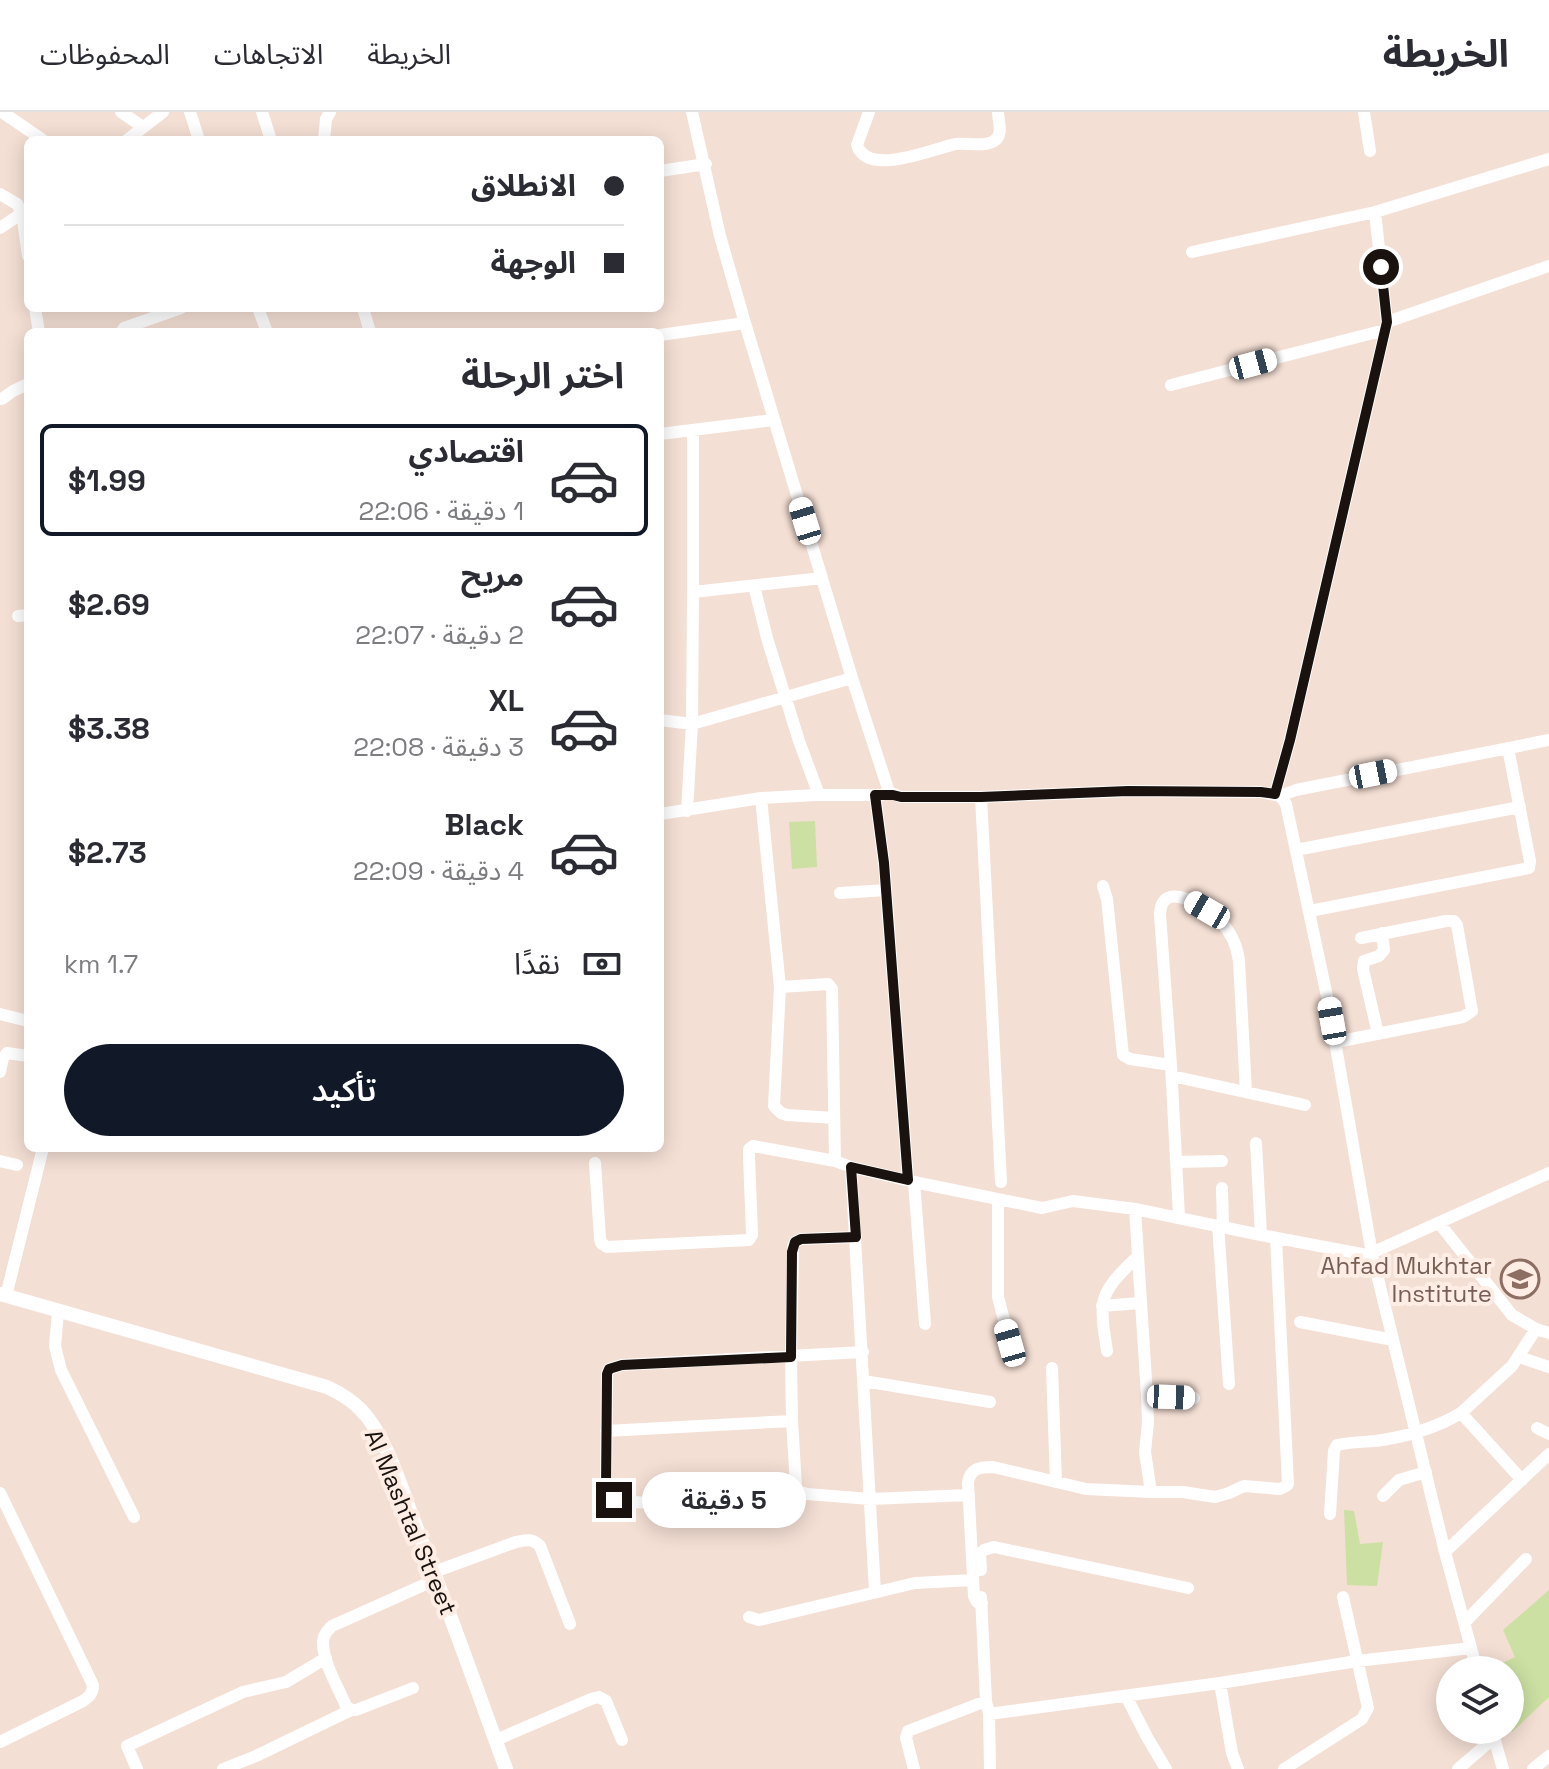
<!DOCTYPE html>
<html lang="ar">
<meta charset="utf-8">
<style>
body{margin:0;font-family:"Space Grotesk","Noto Sans Arabic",sans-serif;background:#f7f7f7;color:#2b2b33;direction:rtl;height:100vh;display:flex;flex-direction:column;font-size:30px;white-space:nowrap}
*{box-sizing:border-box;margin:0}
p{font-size:26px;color:#7c7c81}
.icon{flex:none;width:44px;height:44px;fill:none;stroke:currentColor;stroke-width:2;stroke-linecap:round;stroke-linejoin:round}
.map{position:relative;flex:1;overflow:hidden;direction:ltr}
.drawer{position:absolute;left:24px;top:216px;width:640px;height:824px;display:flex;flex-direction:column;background:#fff;border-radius:12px;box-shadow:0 4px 20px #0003;direction:rtl}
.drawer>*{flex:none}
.guide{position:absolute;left:24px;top:24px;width:640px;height:176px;border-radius:12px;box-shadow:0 4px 20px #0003;direction:rtl;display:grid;align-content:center;height:176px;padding:0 40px;background:#fff}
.fabs{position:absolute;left:1436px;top:1544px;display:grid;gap:16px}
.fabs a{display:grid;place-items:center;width:88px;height:88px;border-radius:50%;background:#fff;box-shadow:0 4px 20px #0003;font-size:40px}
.end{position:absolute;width:36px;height:36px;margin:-18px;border:10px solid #19120e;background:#fff;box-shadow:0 0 0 4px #fff}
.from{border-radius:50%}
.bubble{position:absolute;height:56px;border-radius:28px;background:#fff;box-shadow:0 4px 20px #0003;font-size:26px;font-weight:600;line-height:56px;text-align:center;direction:rtl}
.car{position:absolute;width:24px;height:48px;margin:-24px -12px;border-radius:10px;box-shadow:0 0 6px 2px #0007;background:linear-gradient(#fff 24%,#345 0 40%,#fff 0 76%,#345 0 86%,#fff 0)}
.guide b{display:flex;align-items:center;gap:28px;height:76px;font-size:30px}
.guide b+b{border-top:2px solid #e1e1e2}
.guide i{width:20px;height:20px;background:#2b2b33}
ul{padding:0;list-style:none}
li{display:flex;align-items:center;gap:24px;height:112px;margin:0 16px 12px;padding:0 24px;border:4px solid transparent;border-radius:12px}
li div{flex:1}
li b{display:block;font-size:30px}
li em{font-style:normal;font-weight:600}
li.current{border-color:#111827}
li>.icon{width:72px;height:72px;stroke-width:1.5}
h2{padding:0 40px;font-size:36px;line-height:96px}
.pay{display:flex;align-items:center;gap:20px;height:88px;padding:0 40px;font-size:30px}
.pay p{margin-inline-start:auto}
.cta{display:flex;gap:16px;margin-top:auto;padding:16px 40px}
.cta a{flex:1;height:92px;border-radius:48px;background:#111827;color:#fff;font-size:32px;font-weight:600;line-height:92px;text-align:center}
header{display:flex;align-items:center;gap:48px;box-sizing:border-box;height:112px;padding:0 40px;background:#fff;border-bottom:2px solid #e1e1e2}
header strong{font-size:38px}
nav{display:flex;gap:44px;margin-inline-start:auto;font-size:28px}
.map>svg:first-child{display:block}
.green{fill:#cce0a3}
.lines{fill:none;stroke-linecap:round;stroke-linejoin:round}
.minor{stroke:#fff;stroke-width:12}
.major{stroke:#fff;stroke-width:14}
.route{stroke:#19120e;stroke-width:10}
.labels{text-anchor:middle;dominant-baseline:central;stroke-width:8;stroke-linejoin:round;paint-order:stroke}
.education-label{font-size:24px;fill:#785e54;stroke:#feede4;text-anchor:end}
.street-label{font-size:24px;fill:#19120e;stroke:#feede4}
</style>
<header>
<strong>الخريطة</strong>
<nav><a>الخريطة</a><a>الاتجاهات</a><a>المحفوظات</a></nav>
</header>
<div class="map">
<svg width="1549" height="1657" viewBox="0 0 1549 1657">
<rect width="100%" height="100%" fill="#f4dfd4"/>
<path class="green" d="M815 709 817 755 792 757 789 710Z
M1344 1398 1354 1399 1360 1432 1383 1430 1377 1474 1347 1473Z
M1549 1478V1585L1512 1620 1510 1615V1558H1488L1515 1545 1503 1518Z"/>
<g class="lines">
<path class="minor" d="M2 0 43 28
M121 0 143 15
M190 0 199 28
M262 0 271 28
M692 0 720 124 745 211 852 566 889 680 901 685H981L1128 679 1261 680 1280 684 1286 692 1328 889 1372 1142 1445 1440 1477 1558
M869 0 857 33C868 66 934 36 956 32 967 31 985 35 994 29 1004 23 998 9 998 0
M1364 0 1370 39
M127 28 163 0
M324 28 326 7 330 0
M660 59 706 52
M0 82 17 92 22 101 28 144
M1375 100 1549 47
M0 116 25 99
M1192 140 1375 100 1387 210 1290 628 1275 682
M35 196 39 220
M258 196 267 220
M363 196 370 220
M1387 210 1549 154
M121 220 124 216 181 196
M660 223 745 211
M1171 273 1385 218
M2 287 13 279 28 272
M693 318V480
M660 322 773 308
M754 474 767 526 799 629 819 683
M18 504 28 503
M660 608 692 612 852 566
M875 683 884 751 908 1068
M1280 684 1296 678 1549 628
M981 685 1001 1070
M761 686 780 875 774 994 781 1001 787 1003 834 1006
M687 699 692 612 693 480 822 466
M660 702 761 686 816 683H882
M1296 738 1520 695
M1103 774 1107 787 1123 943 1130 947 1171 953
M840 781 886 778
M1310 799 1529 756 1530 749 1508 636
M780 875 828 872 832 877 835 1049
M0 902 28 909
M1378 922 1363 857 1364 849 1379 844 1384 838 1382 821
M1336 930 1463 905 1472 899 1457 813 1454 809H1446L1361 826
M0 960 3 946 7 941 28 944
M1172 964 1305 993
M1256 1031 1261 1123
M0 1049 17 1053
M1176 1050 1222 1049
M595 1051 600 1126 601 1131 607 1135 749 1128 752 1123 749 1044V1037L753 1034 835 1049 851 1055 914 1070 1042 1096 1073 1089 1135 1097 1261 1123 1367 1143 1549 1061
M851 1055 875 1480
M914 1070 925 1212
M1222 1076 1223 1115
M998 1087V1185L1010 1231
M1179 1105 1171 953 1160 803C1161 765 1206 795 1220 809 1231 820 1237 833 1239 849L1246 980
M1439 1111 1512 1203 1536 1217 1549 1221
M1218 1113 1229 1272
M856 1125 801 1127 795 1130 793 1134 791 1245 792 1309 796 1374 798 1379 807 1382 870 1387 969 1383
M6 1184 43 1036
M1102 1194 1140 1191
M58 1200 55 1234 61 1258 134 1405
M1300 1210 1393 1228
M1107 1239C1105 1224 1101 1207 1103 1192 1105 1174 1125 1157 1138 1144
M1519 1245 1549 1255
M1052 1256 1056 1370
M864 1269 990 1290
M1147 1284 1194 1286
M1461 1301 1522 1368
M1537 1316 1549 1322
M606 1319 792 1309
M1151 1380H1183L1215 1385 1229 1381 1244 1374 1280 1377 1286 1374 1288 1372 1276 1126
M0 1381 93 1573C93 1581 90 1584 83 1589L0 1630
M1383 1384 1399 1368 1426 1360
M732 1387 654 1391 630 1390 614 1388 606 1379 607 1262 609 1257 622 1253 863 1240
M1330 1402 1334 1339 1337 1333C1350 1330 1363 1330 1376 1329 1404 1325 1436 1316 1461 1301L1512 1254 1536 1217
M1445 1440 1549 1342
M981 1458 980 1442 984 1438 994 1435 1188 1476
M434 1460 516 1430C526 1428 532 1426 540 1434L570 1512
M981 1485 986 1589 989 1602 990 1657
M982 1491 977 1490 974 1484 968 1371C970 1356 980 1355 993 1355L1086 1377 1151 1380 1145 1340 1148 1310 1147 1284 1135 1097
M749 1505 759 1508 915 1471 973 1468
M1464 1511 1526 1447
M1220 1571 1232 1641 1238 1657
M413 1576 356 1598H351L346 1594C339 1577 323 1550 323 1531 323 1523 327 1519 332 1514L437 1467
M1126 1584 1147 1625 1166 1657
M989 1602 1220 1571 1357 1549 1471 1536
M1493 1622 1503 1657
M496 1628 591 1587 599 1585 606 1589 622 1628
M137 1657 127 1634 243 1580 286 1570 326 1546
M223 1657 256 1644 351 1598
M914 1657 906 1626 908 1619 986 1589
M1284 1657 1362 1607 1368 1596 1343 1485
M1458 1657 1494 1626
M1533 1657 1549 1644"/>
<path class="major" d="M0 1182 327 1275C340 1281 352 1288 362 1299 385 1323 400 1372 412 1404 445 1487 475 1572 506 1657"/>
</g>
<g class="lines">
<path class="route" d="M614 1388 606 1379 607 1262 609 1257 622 1253 791 1245 792 1140 795 1130 801 1127 856 1125 851 1055 908 1068 884 751 875 683H893L901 685H981L1128 679 1261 680 1275 682 1290 628 1387 210 1381 155"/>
</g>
<defs>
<g id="university-ring" transform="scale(2)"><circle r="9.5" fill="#feede4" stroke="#8d6e63" stroke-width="1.5"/><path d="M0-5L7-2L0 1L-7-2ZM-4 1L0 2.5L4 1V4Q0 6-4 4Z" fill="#8d6e63"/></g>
</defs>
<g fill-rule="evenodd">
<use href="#university-ring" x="1520" y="1167"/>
</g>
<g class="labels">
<g class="education-label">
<text x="1492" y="1153">Ahfad Mukhtar<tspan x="1492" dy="28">Institute</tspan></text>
</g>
<g class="street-label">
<text transform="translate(411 1410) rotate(67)">Al Mashtal Street</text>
</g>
</g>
</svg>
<div class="fabs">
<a><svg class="icon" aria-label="layers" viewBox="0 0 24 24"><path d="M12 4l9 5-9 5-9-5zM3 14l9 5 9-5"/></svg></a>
</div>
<i class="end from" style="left:1381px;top:155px"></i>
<i class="end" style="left:614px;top:1388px"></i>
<div class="bubble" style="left:642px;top:1360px;width:164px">5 دقيقة</div>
<i class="car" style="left:1253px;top:252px;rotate:75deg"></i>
<i class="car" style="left:805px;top:409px;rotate:343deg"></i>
<i class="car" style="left:1373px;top:662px;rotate:79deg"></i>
<i class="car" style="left:1207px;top:798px;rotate:300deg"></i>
<i class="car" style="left:1332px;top:909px;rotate:350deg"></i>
<i class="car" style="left:1010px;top:1231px;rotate:344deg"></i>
<i class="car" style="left:1171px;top:1285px;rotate:92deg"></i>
<div class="guide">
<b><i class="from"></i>الانطلاق</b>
<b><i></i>الوجهة</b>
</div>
<section class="drawer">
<h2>اختر الرحلة</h2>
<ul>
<li class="current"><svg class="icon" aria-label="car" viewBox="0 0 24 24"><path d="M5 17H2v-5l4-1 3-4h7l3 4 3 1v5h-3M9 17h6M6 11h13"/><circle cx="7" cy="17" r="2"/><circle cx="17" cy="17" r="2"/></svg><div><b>اقتصادي</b><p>1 دقيقة · 22:06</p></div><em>$1.99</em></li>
<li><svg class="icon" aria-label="car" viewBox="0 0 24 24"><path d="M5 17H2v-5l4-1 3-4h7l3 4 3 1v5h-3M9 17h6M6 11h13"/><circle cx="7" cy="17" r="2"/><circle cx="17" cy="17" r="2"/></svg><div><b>مريح</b><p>2 دقيقة · 22:07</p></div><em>$2.69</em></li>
<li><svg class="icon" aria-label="car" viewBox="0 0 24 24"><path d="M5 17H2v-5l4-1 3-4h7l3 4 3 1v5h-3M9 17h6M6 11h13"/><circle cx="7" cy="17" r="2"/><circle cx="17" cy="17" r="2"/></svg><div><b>XL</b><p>3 دقيقة · 22:08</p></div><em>$3.38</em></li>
<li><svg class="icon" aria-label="car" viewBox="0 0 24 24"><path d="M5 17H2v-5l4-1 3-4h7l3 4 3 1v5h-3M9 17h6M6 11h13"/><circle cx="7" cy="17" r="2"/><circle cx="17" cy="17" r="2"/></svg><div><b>Black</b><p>4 دقيقة · 22:09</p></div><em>$2.73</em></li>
</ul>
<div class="pay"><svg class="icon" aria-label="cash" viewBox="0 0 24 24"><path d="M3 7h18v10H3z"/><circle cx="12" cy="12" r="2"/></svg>نقدًا<p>1.7 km</p></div>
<div class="cta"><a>تأكيد</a></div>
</section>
</div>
